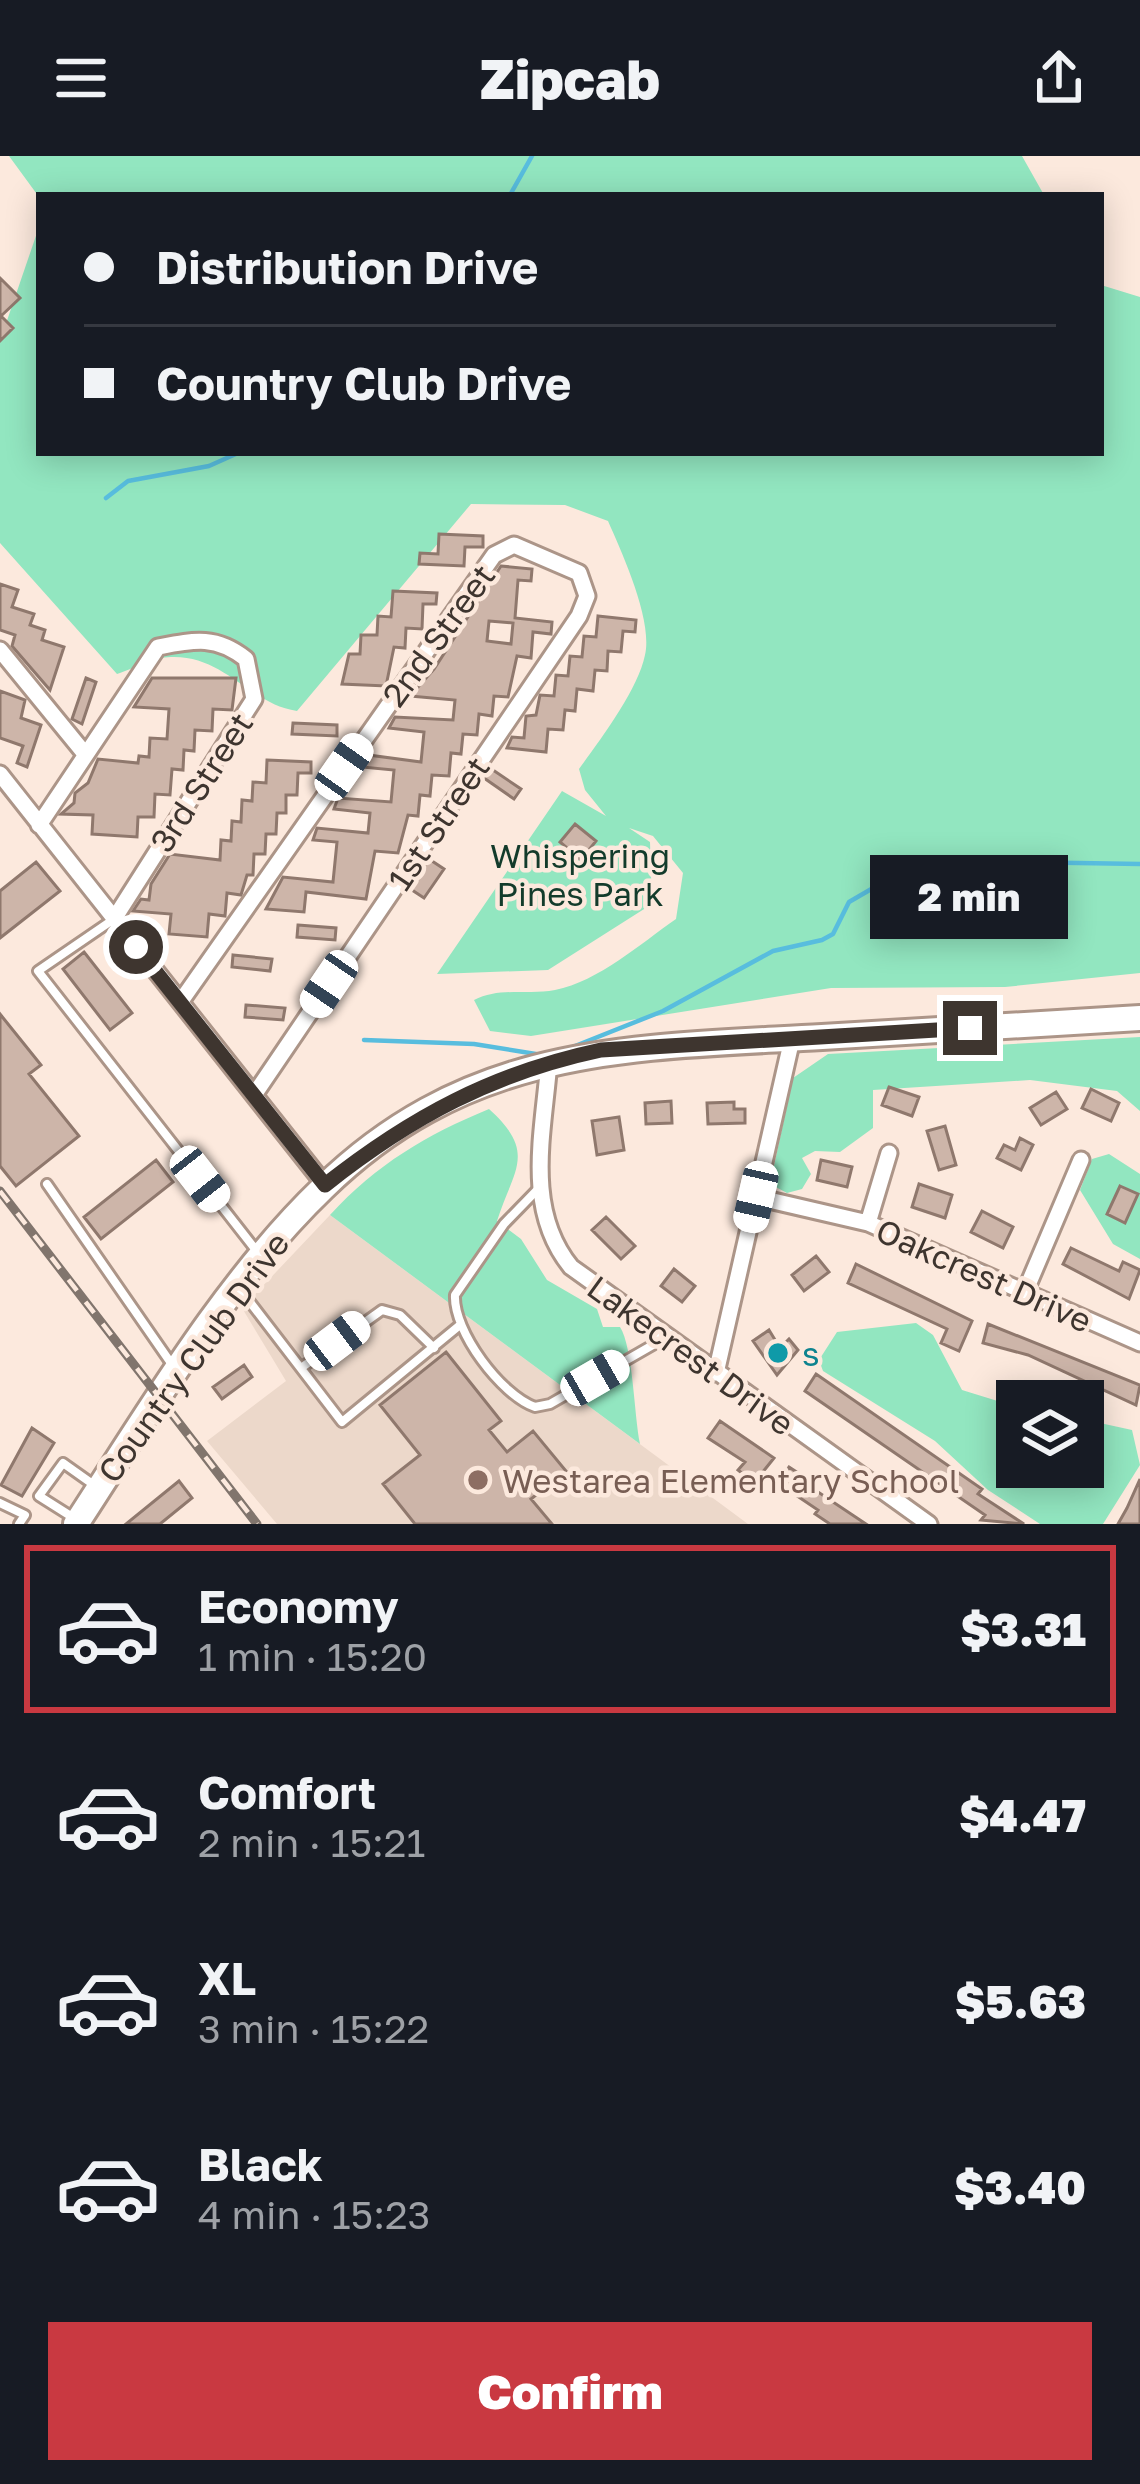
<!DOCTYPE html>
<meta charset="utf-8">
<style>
body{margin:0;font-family:"Golos Text",sans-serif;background:#242831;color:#f1f3f6;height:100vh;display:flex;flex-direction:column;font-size:45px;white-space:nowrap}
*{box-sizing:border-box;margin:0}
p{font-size:39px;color:#9ea1a6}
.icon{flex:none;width:66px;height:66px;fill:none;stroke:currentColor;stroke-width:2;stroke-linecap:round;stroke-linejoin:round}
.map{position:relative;height:1368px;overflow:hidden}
.panel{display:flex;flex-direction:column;background:#171b24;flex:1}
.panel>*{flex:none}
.top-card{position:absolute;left:36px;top:36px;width:1068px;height:264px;border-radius:0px;box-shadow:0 6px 30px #0003;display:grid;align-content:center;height:264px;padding:0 48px;background:#171b24}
.buttons{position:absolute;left:996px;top:1224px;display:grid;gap:24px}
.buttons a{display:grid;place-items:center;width:108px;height:108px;border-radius:0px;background:#171b24;box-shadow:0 6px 30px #0003;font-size:60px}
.end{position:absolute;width:54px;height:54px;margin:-27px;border:15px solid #3e352f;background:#fff;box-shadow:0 0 0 6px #fff}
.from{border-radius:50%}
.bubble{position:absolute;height:84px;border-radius:0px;background:#171b24;box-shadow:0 6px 30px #0003;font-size:39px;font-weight:800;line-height:84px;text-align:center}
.car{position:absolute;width:36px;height:72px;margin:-36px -18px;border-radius:15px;box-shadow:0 0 9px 3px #0007;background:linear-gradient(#fff 24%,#345 0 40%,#fff 0 76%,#345 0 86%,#fff 0)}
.top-card b{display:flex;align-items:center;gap:42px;height:114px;font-size:45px}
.top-card b+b{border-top:3px solid #363941}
.top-card i{width:30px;height:30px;background:#f1f3f6}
ul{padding:21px 0 0;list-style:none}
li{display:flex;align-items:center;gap:36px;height:168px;margin:0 24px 18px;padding:0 24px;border:6px solid transparent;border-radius:0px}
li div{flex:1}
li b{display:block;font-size:45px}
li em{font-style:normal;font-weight:800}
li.on{border-color:#c93941}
li>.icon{width:108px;height:108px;stroke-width:1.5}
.button{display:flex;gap:24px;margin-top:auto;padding:24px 48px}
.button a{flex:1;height:138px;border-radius:0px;background:#c93941;color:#fff;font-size:48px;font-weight:800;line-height:138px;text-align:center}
header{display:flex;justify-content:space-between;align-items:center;height:156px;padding:0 48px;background:#171b24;font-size:54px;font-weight:800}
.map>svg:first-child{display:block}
.education{fill:#ecd8ca}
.green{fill:#92e6c0}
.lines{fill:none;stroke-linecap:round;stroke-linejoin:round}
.stream{stroke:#58bdde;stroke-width:4.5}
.building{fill:#cdb5a9;stroke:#8f786d;stroke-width:3;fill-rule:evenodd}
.service-casing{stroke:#ac9588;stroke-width:14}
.minor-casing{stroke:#ac9588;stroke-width:21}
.primary-casing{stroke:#ac9588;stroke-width:30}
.service{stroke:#fff;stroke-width:8}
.minor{stroke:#fff;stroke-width:15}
.primary{stroke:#fff;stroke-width:24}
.rail-casing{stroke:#81756d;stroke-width:9}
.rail{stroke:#fce9dd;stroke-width:4.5;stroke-dasharray:14;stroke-linecap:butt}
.route{stroke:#3e352f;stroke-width:15}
.culture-dot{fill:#0f9aa8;stroke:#fce9dd;stroke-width:4.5}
.education-dot{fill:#8d6e63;stroke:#fce9dd;stroke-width:4.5}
.labels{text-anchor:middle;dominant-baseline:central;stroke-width:9;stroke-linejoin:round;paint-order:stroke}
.street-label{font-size:33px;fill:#3e352f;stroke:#fce9dd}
.park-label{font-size:33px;fill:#133b2b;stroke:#fce9dd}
.culture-label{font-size:33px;fill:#0d838f;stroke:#fce9dd;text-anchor:start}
.education-label{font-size:33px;fill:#785e54;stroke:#fce9dd;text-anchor:start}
</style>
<header><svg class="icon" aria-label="menu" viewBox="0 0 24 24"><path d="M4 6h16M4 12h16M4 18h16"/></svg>Zipcab<svg class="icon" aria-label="share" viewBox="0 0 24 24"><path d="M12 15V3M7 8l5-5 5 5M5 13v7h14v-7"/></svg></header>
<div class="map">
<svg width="1140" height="1368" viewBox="0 0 1140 1368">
<rect width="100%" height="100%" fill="#fce9dd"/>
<path class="education" d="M330 1059 748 1368H277L207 1285 286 1225 242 1152Z"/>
<path class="green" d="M9 0H1022L1044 39 39 41Z
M39 71V297H1101V129L1140 141V817L1005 831 831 832 531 880 490 875 474 844C499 831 527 839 555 834 599 825 640 788 676 763L683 717 653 680 629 672 650 686 652 748 548 814 437 818 562 635 606 660 585 634 579 613C600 584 638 534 645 499 653 464 622 397 608 365L565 349 471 348 297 555C249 548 225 499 171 501 154 501 133 513 117 518L0 387V185Z
M1140 881V955L1117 935 1030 924 873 934V972L840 996 815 995 802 1002 811 1018 802 1033 787 1037 770 1028 793 922 828 898Z
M489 953C538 997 513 1014 497 1065L521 1083 547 1124 597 1153 603 1171H620C633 1191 634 1258 640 1288L330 1059C377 1008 426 979 489 953Z
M1109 998 1140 1018V1103L1113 1088 1080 1034 1092 1003Z
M916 1167 933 1179 962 1234 1017 1251V1311H1083V1245H1061L1076 1235 1088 1242 1100 1267 1132 1274 1140 1309 1103 1368H1040L988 1334 935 1285 823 1215 819 1204 837 1176Z"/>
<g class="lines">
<path class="stream" d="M510 39 532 0
M106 342 128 325 209 310 238 297
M364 884 474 888 542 899
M565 894 663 855 773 795 822 784 833 778 849 746 892 721 962 705 1140 708"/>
</g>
<path class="building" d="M0 122 20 142 1 160 13 172 0 185Z
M439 378 483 380V391H465L464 410 419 408 420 397 438 398Z
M501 410 532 413 531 425 518 424 515 462 552 466 551 478 533 476 531 502 517 500 508 541 494 540 492 560 479 558 477 579 463 578 461 598 451 597 449 620 432 619 430 640 420 639 418 660 408 659 398 697 375 695 366 743 306 736 304 756 266 753 283 721 333 726 337 686 313 684 317 672 368 677 370 657 334 653 338 642 391 646 394 614 362 611 368 599 421 606 424 576 389 572 395 561 453 564 455 544 410 540 434 513ZM489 465 513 467 511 488 487 485Z
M0 428 18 434 12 451 34 458 30 469 45 474 42 484 64 491 50 534 12 490 15 479 0 474Z
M393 435 437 437 436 448H423L422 473 406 472 405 492 394 491 386 530 342 528 349 498H360L361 479H377L378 460 391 461Z
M598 460 636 464 635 476 623 475 621 496 608 495 607 515 595 514 593 535 577 533 575 555 565 554 563 574 548 573 546 596 507 592 512 581 524 582 526 560 536 559 540 539 554 540 556 519 568 520 570 500 582 501 584 480 596 481Z
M86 522 96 526 82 568 72 563Z
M152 522H236L232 554 213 553 212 575 195 574 194 595 184 594 183 614 172 613 170 639 155 638 154 661H138L137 681 92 678 93 659 61 658 74 647 75 637 88 627 98 603 138 607 139 600 149 601 150 582 167 583 169 553 134 551Z
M0 535 25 544 21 562 41 569 27 611 17 607 23 590 0 582Z
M293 567 337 569V580L292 578Z
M267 604 311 606V617H298L297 639H286V657H277L276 678H266L265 698H254L253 719H247L241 739 227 737 225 760 209 758 207 781 169 778 171 758 133 755 141 743 149 744 151 728 170 698 220 704 221 684 231 685 232 665 241 666 242 644 252 645 253 626 266 627Z
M490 612 521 633 514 643 484 622Z
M575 668 596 685 581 704 560 686Z
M429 703 444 713 424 742 409 732Z
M36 706 60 735 0 782V735Z
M298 769 336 772 335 784 297 781Z
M84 796 132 857 110 874 63 813Z
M233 799 272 803 270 815 232 811Z
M246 849 285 852 283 864 245 861Z
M0 858 41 909 29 918 79 980 16 1030 0 1010Z
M889 931 919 941 912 960 882 949Z
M1091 933 1119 947 1111 965 1082 952Z
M1056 936 1067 953 1041 969 1030 952Z
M671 945 672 967 646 968 645 947Z
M734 946V953H745V967L708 968 707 947Z
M619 961 624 994 597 999 592 965Z
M945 970 956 1009 939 1014 927 975Z
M1020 982 1033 989 1021 1014 997 1002 1004 989 1015 994Z
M156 1004 173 1026 101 1083 84 1061Z
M821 1004 852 1011 847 1031 817 1024Z
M919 1028 952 1039 945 1062 912 1051Z
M1120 1030 1138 1038 1125 1067 1107 1058Z
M982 1055 1013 1071 1003 1092 971 1076Z
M606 1061 635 1090 621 1103 592 1074Z
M1071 1092 1119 1115 1123 1106 1140 1114 1129 1143 1063 1108Z
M816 1100 829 1116 804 1135 792 1119Z
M856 1108 972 1165 959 1195 941 1187 947 1173 848 1127Z
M674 1113 695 1130 682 1146 661 1130Z
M988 1168 1140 1229 1136 1249 1028 1199 983 1187Z
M769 1174 780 1192 789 1183 798 1194 777 1219 753 1185Z
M446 1196 501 1265 489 1274 507 1296 533 1275 566 1315 531 1343 552 1368H415L383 1328 420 1299 380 1249Z
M244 1209 252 1221 222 1243 213 1231Z
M816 1218 982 1333 978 1338 1024 1368 981 1364 985 1359 805 1235Z
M720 1265 774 1302 754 1327 738 1314 745 1306 708 1282Z
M32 1272 54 1287 22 1340 1 1329Z
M789 1311 815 1328 812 1332 866 1368H830L815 1358 818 1354 778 1327Z
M1140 1323V1368H1118L1127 1352Z
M179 1325 192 1342 160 1368H126Z"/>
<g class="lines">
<g class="service-casing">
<path id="service" d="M114 763 38 815 259 1098
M47 1028 173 1210
M539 1032 504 1068 455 1139C453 1175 501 1239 535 1251L550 1248 665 1182
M240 1133 342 1266 460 1169
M301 1212 382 1154 400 1159 434 1192
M0 1347 25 1359 19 1368
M77 1364 39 1340 63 1307 94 1329"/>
</g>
<g class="minor-casing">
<path id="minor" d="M0 494 85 598
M0 618 325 1029
M39 669 158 491C194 484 216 479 246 503L254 543 114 763
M181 845 494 399 514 389 579 417 587 440 579 460 254 939
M549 905C544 975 523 1052 571 1111L929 1368
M756 1041 868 1067 1140 1187
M868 1067 889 997
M1025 1136 1081 1004
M716 1217 792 883"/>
</g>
<g class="primary-casing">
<path id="primary" d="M76 1368C149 1256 226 1125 323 1032 471 888 631 892 822 881 928 875 1034 869 1140 862"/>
</g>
<use href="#service" class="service"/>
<use href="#minor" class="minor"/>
<use href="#primary" class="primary"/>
<g class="rail-casing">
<path id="rail" d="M0 1035 257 1368"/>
</g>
<use href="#rail" class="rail"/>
</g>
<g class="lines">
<path class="route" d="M136 791 325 1029C411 961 493 917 601 894L970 872"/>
</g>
<circle class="culture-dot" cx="778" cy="1197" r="12"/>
<circle class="education-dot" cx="478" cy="1324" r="12"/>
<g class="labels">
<g class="street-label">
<text transform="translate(438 479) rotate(-54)">2nd Street</text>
<text transform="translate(201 626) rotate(-57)">3rd Street</text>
<text transform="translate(438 667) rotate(-56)">1st Street</text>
<text transform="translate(984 1119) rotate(24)">Oakcrest Drive</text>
<text transform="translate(691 1199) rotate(36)">Lakecrest Drive</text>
<text transform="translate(193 1201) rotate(-54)">Country Club Drive</text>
</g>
<g class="park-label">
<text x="580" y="699">Whispering<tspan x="580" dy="38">Pines Park</tspan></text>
</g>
<g class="culture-label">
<text x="802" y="1197">s</text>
</g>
<g class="education-label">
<text x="502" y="1324">Westarea Elementary School</text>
</g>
</g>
</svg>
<div class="buttons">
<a><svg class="icon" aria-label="layers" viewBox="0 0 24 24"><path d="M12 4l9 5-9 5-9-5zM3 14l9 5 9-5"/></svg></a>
</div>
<i class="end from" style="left:136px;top:791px"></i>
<i class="end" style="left:970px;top:872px"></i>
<div class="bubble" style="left:870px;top:699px;width:198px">2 min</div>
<i class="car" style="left:344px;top:611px;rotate:35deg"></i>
<i class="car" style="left:329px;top:828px;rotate:214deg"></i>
<i class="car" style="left:200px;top:1023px;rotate:142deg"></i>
<i class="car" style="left:756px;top:1041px;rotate:193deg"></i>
<i class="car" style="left:337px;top:1185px;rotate:53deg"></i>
<i class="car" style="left:595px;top:1222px;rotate:60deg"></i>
<div class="top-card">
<b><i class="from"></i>Distribution Drive</b>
<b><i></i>Country Club Drive</b>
</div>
</div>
<section class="panel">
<ul>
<li class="on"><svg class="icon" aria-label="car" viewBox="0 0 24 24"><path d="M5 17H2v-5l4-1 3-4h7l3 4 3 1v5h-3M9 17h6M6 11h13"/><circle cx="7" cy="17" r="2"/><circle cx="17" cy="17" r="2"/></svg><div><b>Economy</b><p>1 min · 15:20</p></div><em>$3.31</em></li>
<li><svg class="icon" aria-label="car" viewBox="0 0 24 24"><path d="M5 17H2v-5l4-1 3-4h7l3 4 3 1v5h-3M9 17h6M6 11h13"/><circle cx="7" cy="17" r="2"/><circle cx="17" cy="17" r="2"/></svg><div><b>Comfort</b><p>2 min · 15:21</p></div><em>$4.47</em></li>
<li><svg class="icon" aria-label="car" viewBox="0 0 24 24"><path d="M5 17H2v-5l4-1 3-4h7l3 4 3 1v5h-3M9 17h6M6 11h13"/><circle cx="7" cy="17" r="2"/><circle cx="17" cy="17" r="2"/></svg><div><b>XL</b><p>3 min · 15:22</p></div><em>$5.63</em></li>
<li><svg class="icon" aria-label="car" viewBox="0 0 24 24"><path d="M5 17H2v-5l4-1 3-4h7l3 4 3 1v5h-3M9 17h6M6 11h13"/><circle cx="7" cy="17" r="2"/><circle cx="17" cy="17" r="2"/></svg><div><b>Black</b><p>4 min · 15:23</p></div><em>$3.40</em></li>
</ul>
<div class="button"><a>Confirm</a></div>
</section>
